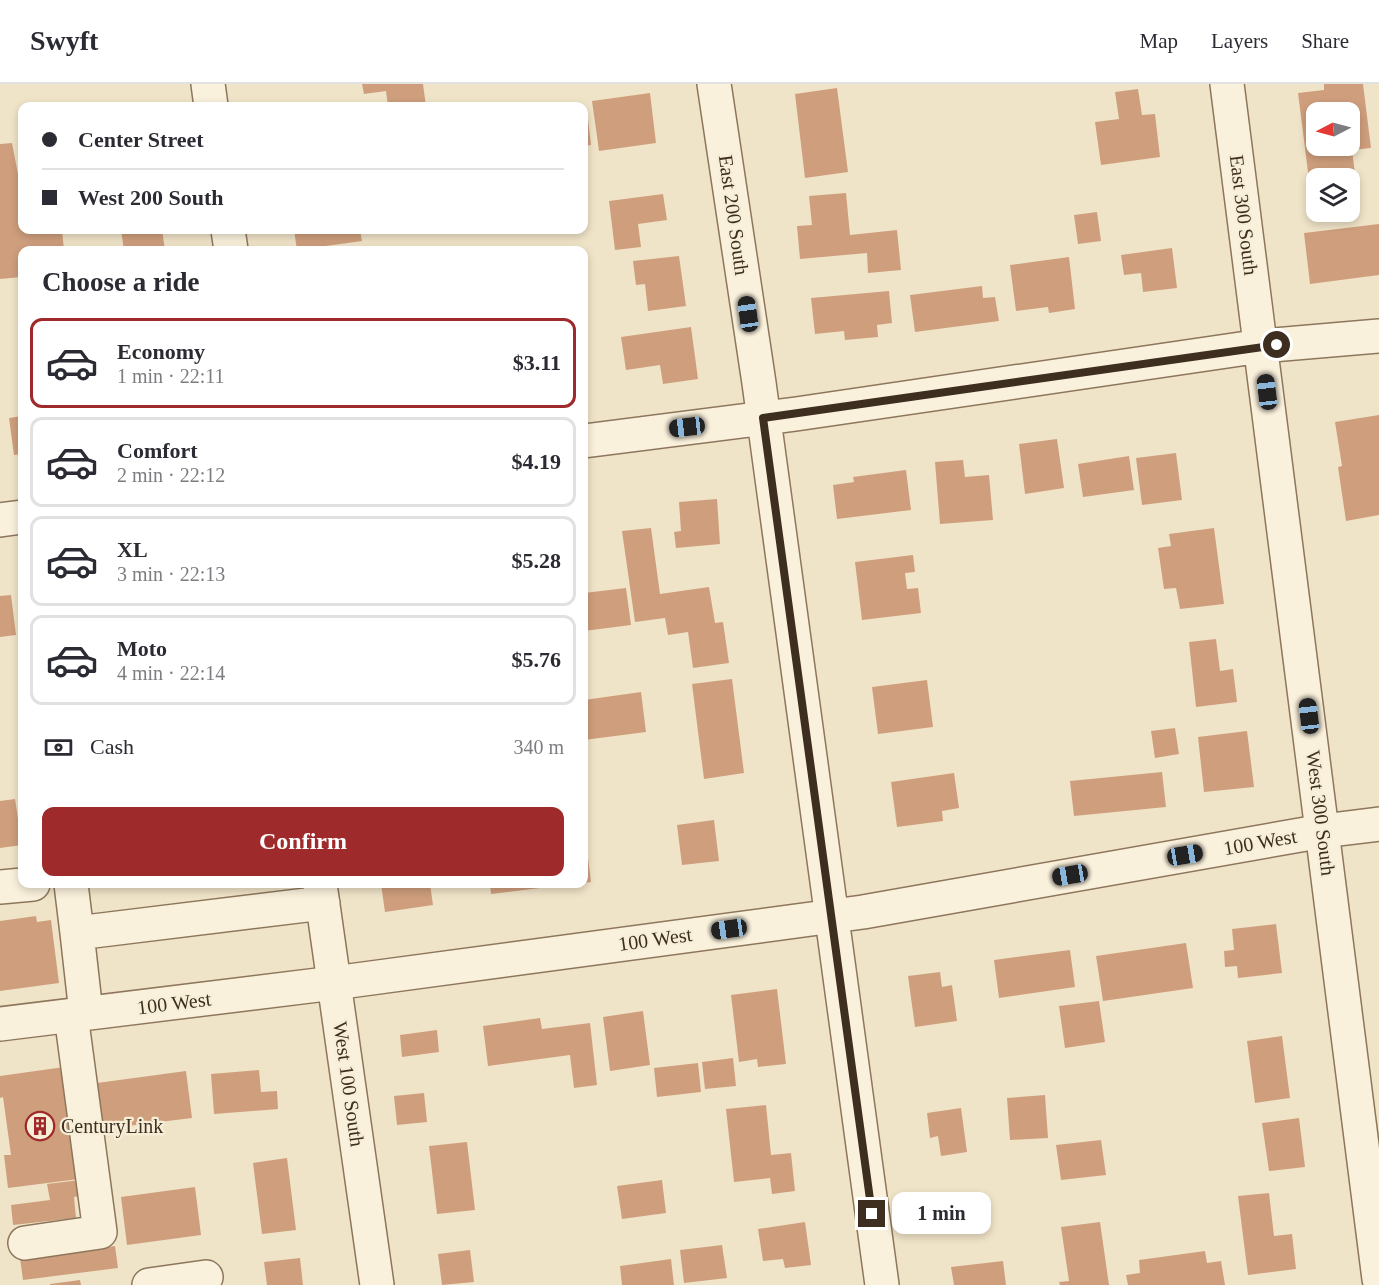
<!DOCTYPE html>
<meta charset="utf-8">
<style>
body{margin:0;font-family:Georgia,serif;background:#f2f2f3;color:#2b2b33;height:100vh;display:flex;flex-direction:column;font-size:22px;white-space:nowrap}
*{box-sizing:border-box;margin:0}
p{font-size:20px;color:#7c7c81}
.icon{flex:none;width:33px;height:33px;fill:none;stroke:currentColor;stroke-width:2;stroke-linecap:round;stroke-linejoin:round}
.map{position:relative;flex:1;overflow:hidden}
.details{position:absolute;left:18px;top:162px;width:570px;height:642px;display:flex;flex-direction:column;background:#fff;border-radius:12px;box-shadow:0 3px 9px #0003}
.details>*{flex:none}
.top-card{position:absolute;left:18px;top:18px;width:570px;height:132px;border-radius:12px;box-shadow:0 3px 9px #0003;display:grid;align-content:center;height:132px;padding:0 24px;background:#fff}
.needle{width:39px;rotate:264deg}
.tools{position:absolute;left:1306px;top:18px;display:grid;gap:12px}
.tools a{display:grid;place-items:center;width:54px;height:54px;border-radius:12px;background:#fff;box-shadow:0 3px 9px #0003;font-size:30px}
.end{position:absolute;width:27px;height:27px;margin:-14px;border:8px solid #3d2e20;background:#fff;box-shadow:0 0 0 3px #fff}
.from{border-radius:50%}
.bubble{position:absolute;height:42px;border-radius:12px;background:#fff;box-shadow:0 3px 9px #0003;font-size:20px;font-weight:800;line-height:42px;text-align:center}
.car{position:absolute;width:18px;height:36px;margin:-18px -9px;border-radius:8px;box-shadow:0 0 4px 2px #0007;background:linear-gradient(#222 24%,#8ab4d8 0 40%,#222 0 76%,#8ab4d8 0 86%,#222 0)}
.top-card b{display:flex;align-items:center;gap:21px;height:57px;font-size:22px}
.top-card b+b{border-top:2px solid #e1e1e2}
.top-card i{width:15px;height:15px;background:#2b2b33}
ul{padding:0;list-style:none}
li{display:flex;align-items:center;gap:18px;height:90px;margin:0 12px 9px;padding:0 12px;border:3px solid #e1e1e2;border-radius:12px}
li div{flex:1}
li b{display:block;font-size:22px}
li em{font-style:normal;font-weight:800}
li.current{border-color:#9e2a2b}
li>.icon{width:54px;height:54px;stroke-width:1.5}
h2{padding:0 24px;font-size:27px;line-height:72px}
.pay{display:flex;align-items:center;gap:15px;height:66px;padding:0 24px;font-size:22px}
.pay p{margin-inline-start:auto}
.button{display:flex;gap:12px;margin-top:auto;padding:12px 24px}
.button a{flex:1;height:69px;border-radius:12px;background:#9e2a2b;color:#fff;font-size:24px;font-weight:800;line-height:69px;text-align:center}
header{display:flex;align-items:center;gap:36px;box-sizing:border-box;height:84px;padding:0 30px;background:#fff;border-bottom:2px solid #e1e1e2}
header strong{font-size:28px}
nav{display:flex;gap:33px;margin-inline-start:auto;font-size:21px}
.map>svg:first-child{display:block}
.building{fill:#cf9f7d;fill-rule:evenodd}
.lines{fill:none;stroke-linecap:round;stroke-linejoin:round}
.minor-casing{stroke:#8d765c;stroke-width:36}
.minor{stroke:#faf1dc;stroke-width:33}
.route{stroke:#3d2e20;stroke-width:8}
.labels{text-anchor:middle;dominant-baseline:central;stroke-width:4.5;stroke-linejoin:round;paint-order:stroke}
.street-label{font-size:20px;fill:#3d2e20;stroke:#f7eed8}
.poi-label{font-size:20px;fill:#3d2e20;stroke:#f7eed8;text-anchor:start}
</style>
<header>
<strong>Swyft</strong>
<nav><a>Map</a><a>Layers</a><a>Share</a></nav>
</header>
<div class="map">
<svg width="1379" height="1201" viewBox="0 0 1379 1201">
<rect width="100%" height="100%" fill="#f0e4c8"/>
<path class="building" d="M362 0H423L426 22H388L386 7 364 10Z
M1324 0H1363L1371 64 1352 66 1355 90 1309 96 1298 9 1324 6ZM1317 28H1350V62H1317Z
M837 4 848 88 805 94 795 10Z
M1138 5 1142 31 1155 30 1160 73 1101 81 1095 38 1119 35 1115 8Z
M650 9 656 59 599 67 592 17Z
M584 26H587L591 61 584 62Z
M12 59 22 111V146H62L64 166H22V193L0 195V60Z
M846 109 850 151 897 146 901 186 868 189 867 169 800 175 797 142 812 141 809 112Z
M663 110 667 136 638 140 641 163 615 166 609 117Z
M1097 128 1101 157 1078 160 1074 131Z
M1379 140V191L1310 200 1304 149Z
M121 146H162L165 166H124Z
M294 146H360L362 157 297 166Z
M1172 164 1177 204 1143 208 1141 189 1124 191 1121 171Z
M679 172 686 222 648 227 645 200 636 201 633 177Z
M1069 173 1075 225 1049 229 1048 223 1016 227 1010 181Z
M982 202 983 214 995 213 999 237 915 248 910 211Z
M889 207 892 239 877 241 878 253 845 256 844 247 815 250 811 214Z
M691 243 698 295 663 300 660 281 626 286 621 253Z
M1379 331V431L1346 437 1338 383 1342 382 1335 338Z
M22 332V370L14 371 9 334Z
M1057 355 1064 404 1025 410 1019 360Z
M1176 369 1182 416 1142 421 1136 374Z
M1129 372 1134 406 1083 413 1078 380Z
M963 376 965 393 989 391 993 436 940 440 935 378Z
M906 386 911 426 837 435 833 401 854 398 853 393Z
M717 415 720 460 676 464 674 448 681 447 679 418Z
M651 444 660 510 709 503 715 539 723 538 729 579 693 584 688 548 668 551 665 534 635 538 622 447Z
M1214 444 1224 520 1180 525 1176 504 1164 505 1158 464 1171 462 1169 450Z
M913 471 915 488 905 489 907 505 918 504 921 529 862 536 855 478Z
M626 504 631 541 584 547V509Z
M11 511 16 551 0 553V512Z
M1216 555 1220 587 1233 585 1237 618 1196 623 1189 558Z
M732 595 744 689 704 695 692 600Z
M927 596 933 643 878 650 872 603Z
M641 608 646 648 584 656V616Z
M1175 644 1179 670 1155 674 1151 647Z
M1247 647 1254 703 1204 708 1198 653Z
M1162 688 1166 723 1074 732 1070 697Z
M954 689 959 724 942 727 943 737 897 743 891 698Z
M15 715 22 761 0 764V717Z
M714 736 719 777 682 781 677 741Z
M584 758H586L591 798 584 799Z
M381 800H430L433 821 385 828Z
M490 800H564V801L491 810Z
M36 832 37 838 51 836 59 899 0 907V837Z
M1276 840 1282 889 1238 894 1237 882 1225 883 1224 867 1234 866 1232 845Z
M1186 859 1193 904 1103 917 1096 872Z
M1070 866 1075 903 999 914 994 876Z
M940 888 942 903 952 901 957 937 915 943 908 892Z
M777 905 786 980 758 983 757 975 739 978 731 911Z
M1099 917 1105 958 1065 964 1059 922Z
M643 927 650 981 610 987 603 933Z
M540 934 542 945 590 939 597 1001 574 1004 570 971 488 982 483 942Z
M437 946 439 968 402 973 400 951Z
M1282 952 1290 1014 1255 1019 1247 957Z
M733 974 736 1002 705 1005 702 978Z
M698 979 701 1008 657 1013 654 984Z
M64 983 79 1095 8 1104 4 1071H11L3 1013 0 1014V992Z
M259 986 261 1008 277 1007 278 1025 214 1030 211 990Z
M186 987 192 1034 103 1045 97 999Z
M424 1009 427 1038 397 1041 394 1012Z
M1045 1011 1048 1054 1010 1056 1007 1014Z
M766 1021 771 1071 791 1069 795 1107 772 1110 770 1094 734 1098 726 1025Z
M961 1024 967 1068 941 1072 938 1052 930 1054 927 1029Z
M1299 1034 1305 1083 1269 1087 1262 1039Z
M1101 1056 1106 1091 1061 1096 1056 1061Z
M467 1058 475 1126 437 1130 429 1062Z
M287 1074 296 1146 262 1150 253 1079Z
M80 1096 82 1112 74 1113 76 1134 13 1141 11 1121 50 1116 47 1100Z
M662 1096 666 1129 622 1135 617 1102Z
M195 1103 201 1151 127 1161 121 1113Z
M1269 1109 1274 1152 1292 1150 1296 1185 1248 1191 1238 1112Z
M805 1138 811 1181 785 1184 783 1175 763 1177 758 1145Z
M1100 1138 1109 1201H1060L1059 1198 1069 1197 1061 1143Z
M722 1161 727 1194 684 1199 680 1166Z
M115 1162 118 1184 23 1196 20 1174Z
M470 1166 474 1198 442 1201 438 1170Z
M1205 1167 1207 1179 1221 1177 1225 1201H1128L1126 1191 1140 1189 1139 1176Z
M300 1174 303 1201H267L264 1178Z
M671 1175 674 1201H622L620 1182Z
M1003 1177 1006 1201H954L951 1183Z
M80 1196 81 1201H50V1200Z"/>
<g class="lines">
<g class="minor-casing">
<path id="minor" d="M208 0 211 22
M714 0 759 299 882 1201
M1227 0 1379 1195
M228 146 231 166
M584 357 796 330 1261 262 1379 252
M0 436 22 433
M71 800 77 849
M320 800 377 1201
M0 803 33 800
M86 929 77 849 323 819
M0 940 334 899 863 828 1323 747 1379 740
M25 1159 100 1148 71 931
M149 1201 206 1193"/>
</g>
<use href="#minor" class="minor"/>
</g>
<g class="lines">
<path class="route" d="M872 1130 763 334 1277 261"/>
</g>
<defs>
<g id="building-ring" transform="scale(1.5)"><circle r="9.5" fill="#f7eed8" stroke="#9e2a2b" stroke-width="1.5"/><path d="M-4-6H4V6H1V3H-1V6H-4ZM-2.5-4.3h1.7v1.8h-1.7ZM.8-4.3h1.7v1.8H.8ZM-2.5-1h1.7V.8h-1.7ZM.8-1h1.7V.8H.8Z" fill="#9e2a2b"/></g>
</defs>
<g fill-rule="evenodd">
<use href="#building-ring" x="40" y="1042"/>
</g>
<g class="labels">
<g class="street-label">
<text transform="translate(734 131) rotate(82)">East 200 South</text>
<text transform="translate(1244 131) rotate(83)">East 300 South</text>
<text transform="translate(1321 729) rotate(83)">West 300 South</text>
<text transform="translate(1260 758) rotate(-10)">100 West</text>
<text transform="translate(655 855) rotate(-8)">100 West</text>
<text transform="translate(174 919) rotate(-7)">100 West</text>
<text transform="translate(349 1000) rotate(82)">West 100 South</text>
</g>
<g class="poi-label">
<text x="61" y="1042">CenturyLink</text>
</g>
</g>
</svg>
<div class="tools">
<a><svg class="needle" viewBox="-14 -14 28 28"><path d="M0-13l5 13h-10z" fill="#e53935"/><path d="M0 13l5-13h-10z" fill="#7c7c81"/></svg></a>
<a><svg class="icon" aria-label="layers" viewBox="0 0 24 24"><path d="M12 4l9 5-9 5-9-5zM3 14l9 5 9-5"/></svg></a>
</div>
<i class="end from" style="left:1277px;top:261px"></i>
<i class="end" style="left:872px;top:1130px"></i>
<div class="bubble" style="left:892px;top:1108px;width:99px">1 min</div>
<i class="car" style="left:748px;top:230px;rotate:352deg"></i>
<i class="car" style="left:1267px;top:308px;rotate:353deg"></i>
<i class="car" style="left:687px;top:343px;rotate:263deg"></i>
<i class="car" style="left:1309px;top:632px;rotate:353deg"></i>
<i class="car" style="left:1185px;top:771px;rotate:80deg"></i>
<i class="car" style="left:1070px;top:791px;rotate:260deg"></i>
<i class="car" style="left:729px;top:845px;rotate:262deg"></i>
<div class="top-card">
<b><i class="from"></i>Center Street</b>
<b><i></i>West 200 South</b>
</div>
<section class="details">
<h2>Choose a ride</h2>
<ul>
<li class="current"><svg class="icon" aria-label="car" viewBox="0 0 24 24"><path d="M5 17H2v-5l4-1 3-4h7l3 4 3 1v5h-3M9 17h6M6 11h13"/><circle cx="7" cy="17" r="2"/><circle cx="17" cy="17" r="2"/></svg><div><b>Economy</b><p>1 min · 22:11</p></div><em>$3.11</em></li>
<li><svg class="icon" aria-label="car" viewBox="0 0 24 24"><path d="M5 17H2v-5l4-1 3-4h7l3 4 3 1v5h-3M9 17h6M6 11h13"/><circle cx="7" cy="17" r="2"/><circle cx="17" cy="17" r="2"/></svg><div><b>Comfort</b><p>2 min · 22:12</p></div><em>$4.19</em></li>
<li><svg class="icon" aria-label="car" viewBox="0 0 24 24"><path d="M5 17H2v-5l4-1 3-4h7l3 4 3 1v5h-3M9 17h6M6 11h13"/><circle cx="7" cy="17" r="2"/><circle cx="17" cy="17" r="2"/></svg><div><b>XL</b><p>3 min · 22:13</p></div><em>$5.28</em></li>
<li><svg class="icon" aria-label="car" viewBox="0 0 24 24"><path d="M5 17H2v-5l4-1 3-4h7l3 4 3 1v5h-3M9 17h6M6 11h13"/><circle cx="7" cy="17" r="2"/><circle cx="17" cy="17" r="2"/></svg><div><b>Moto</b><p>4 min · 22:14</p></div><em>$5.76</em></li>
</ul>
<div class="pay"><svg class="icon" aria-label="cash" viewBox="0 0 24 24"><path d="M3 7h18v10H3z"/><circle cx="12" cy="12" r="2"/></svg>Cash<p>340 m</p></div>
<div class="button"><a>Confirm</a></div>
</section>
</div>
